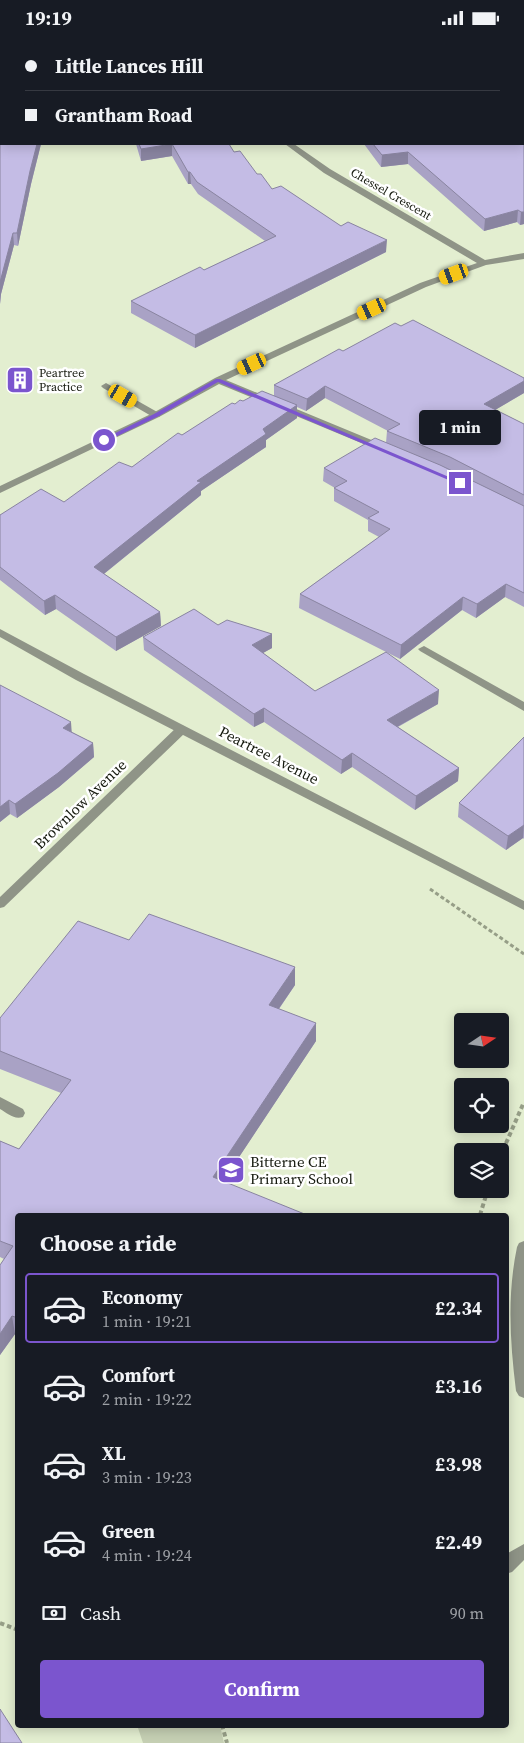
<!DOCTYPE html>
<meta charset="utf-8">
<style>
body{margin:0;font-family:"Source Serif 4",serif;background:#20242c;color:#f1f3f6;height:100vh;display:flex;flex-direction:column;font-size:19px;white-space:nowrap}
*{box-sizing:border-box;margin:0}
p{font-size:16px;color:#9ea1a6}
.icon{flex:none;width:28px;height:28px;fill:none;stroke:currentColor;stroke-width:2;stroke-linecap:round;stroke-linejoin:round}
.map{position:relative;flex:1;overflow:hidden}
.panel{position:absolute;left:15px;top:1178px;width:494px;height:515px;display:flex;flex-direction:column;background:#171b24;border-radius:5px;box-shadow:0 2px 12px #0003}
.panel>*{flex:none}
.guide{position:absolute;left:0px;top:0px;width:525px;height:110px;box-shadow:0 2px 12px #0003;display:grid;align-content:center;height:110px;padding:0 25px;background:#171b24}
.needle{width:32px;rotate:77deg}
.tools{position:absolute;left:454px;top:978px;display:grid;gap:10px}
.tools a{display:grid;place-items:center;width:55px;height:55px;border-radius:5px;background:#171b24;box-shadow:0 2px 12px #0003;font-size:25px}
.end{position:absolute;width:22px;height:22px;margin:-11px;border:6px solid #7b55ce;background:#fff;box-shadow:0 0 0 2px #fff}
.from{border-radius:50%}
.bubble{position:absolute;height:35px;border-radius:5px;background:#171b24;box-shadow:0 2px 12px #0003;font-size:16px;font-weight:700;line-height:35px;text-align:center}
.car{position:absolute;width:15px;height:30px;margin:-15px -8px;border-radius:6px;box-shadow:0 0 4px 1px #0007;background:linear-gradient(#f5c518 24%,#345 0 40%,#f5c518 0 76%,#345 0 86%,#f5c518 0)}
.guide b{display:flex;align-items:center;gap:18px;height:48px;font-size:19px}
.guide b+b{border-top:1px solid #363941}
.guide i{width:12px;height:12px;background:#f1f3f6}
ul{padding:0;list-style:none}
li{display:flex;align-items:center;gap:15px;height:70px;margin:0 10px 8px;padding:0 15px;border:2px solid transparent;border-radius:5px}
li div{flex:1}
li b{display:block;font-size:19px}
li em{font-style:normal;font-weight:700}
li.selected{border-color:#7b55ce}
li>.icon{width:45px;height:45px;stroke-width:1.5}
h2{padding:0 25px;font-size:22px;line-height:60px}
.pay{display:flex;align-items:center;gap:12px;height:55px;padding:0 25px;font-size:19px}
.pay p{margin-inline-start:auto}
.button{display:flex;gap:10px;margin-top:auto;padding:10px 25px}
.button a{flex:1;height:58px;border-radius:5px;background:#7b55ce;color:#fff;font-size:20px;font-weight:700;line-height:58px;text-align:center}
.status{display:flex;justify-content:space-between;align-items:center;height:35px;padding:0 25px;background:#171b24;direction:ltr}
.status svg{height:14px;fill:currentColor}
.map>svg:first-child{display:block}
.green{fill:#c5cfb3}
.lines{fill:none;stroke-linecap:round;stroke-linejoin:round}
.path-far1{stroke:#969e87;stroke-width:3;stroke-dasharray:4 2.5;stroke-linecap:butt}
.path{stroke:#969e87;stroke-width:4;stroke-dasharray:4.5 3;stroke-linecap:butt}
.service{fill:#8f9487;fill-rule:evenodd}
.minor{fill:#8f9487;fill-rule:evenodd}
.tertiary{fill:#8f9487;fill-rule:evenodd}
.wall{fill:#a9a2c5}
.shaded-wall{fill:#8984a0}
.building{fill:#c4bce5;stroke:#8984a0}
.route{fill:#7b55ce}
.labels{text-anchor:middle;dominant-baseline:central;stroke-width:5;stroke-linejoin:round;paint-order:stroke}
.far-street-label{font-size:12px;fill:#15190e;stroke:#fff}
.far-poi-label{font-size:12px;fill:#15190e;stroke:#fff;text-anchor:start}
.street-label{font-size:15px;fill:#15190e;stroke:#fff}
.poi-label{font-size:15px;fill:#15190e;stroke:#fff;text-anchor:start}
</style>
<div class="status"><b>19:19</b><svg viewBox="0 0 49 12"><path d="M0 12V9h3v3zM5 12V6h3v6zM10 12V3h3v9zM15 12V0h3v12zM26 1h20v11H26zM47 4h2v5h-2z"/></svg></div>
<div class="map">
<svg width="524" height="1708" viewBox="0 0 524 1708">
<rect width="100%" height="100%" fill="#e3eed0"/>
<path class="green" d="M137 1690H220L224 1708H143Z"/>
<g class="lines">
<path class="path-far1" d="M430 854 524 919"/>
<path class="path" d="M500 1122 524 1067
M480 1180 488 1154
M0 1588 18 1595
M222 1690 227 1708"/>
<path class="service" d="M106 348 159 378 161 380 159 382H153L103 353 101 351Z
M424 611 524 667V676L420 616 418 614Z
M0 1062 23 1074 25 1078 23 1082C14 1085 7 1078 0 1074Z
M524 1509V1525L512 1537 506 1539V1519Z"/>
<path class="minor" d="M268 0H276V1H268Z
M285 109H294L330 134 485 225 524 218V224L486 230 426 252 226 345 386 411V415H378L219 349 159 382 0 458V451L153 378 215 343 420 248 477 228 324 138Z
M182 690 188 694 186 697 4 872 0 873V862L178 691Z
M524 1206V1363L519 1361 516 1356C510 1307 507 1260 517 1212L519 1208Z"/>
<path class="tertiary" d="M0 594 84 639 524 866V875L76 645 0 602Z"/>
</g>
<path class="wall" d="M524 0V189L520 190 517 187 484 196 408 129 381 132 364 109H524Z
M0 54 1 109H41L31 149 18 211 14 210 1 259 0 269Z
M136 109H229L234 117 272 154 341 191 386 217 195 313 131 278V266L204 235 265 206 198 159 191 149H188L172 121 141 126Z
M343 316 524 343V358L495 375 524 389V572L505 562 476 583 462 575 400 624 299 573 300 559 379 502 368 496V485L334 466V453H335L323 446 324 433 386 408 387 396H388L325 363 306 376 297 372V383L266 405V412L201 456V460L104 539 160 577 161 591 116 616 56 574 45 580 0 545V480L64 467 132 432 182 400 235 369 243 366 274 361V350Z
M218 590 272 599V613L263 618 315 656 438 669 398 692 459 733 458 746 415 775 352 732 341 739 264 687 254 692 144 615 143 602Z
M0 650 72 697 93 708 94 722 59 752 17 783 10 779 0 787Z
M524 702V804L523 803 506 815 458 782 459 768Z
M129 905 295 950 279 974 316 1006 223 1146 18 1180V1300L15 1299 0 1320V1230L4 1224 0 1222V1106L19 1114 61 1058 0 1034V983Z"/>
<path class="shaded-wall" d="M37 109H41L31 149 18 211 17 198 30 136Z
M172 109V121L141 126V114Z
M408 117V129L381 132 382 120Z
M188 137H190L191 149H188Z
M518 175 517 187 484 196 485 184Z
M521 177H524V189L520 190Z
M13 198 14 210 1 259 0 269V246Z
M387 205 386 217 195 313V300Z
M524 346V358L483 382 484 369Z
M325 351V363L306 376 307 364Z
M297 370V383L266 405V412L201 456V460L95 546 94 532 197 446 263 394Z
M506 549 505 562 476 583 477 569Z
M55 560 56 574 45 580 44 566Z
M463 562 462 575 400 624 401 610Z
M160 577 161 591 116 616V602Z
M272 599V613L252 624V610Z
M439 655 438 669 386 698 387 685Z
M264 673V687L254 692V679Z
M71 687 72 701 63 693Z
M93 708 94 722 59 752 17 783 15 769Z
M352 718V732L341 739 342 725Z
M459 733 458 746 415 775 416 761Z
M9 765 10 779 0 787V772Z
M524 790 523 803 506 815 508 801Z
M295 932V950L269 988V970Z
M316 988V1006L214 1160 213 1142Z
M12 1281 15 1299 0 1320V1299Z"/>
<path class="building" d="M11 0H64V1H11Z
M137 0H223V1H137Z
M314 0H367L366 1H314Z
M434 0H524V177H521L518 175 485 184 408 117 382 120 373 109H524V1H433Z
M1 48V109H37L30 136 17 198H13L0 247V54Z
M139 109H229L234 117 240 116 257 139H261L272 154 281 151 341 191 348 187 387 205 195 300 131 266 200 232 204 235 276 201 197 147 190 137H188L172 109 141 114Z
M413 285 524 343V346L484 369 524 389V460L450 422 387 396 400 389 325 351 307 364 274 350 339 314 343 316 395 288 401 291Z
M262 356 297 370 263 394 266 399 197 446 201 447 94 532 160 577 116 602 55 560 44 566 0 532V480L41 454 64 467 119 427 132 432 178 398 182 400 232 368 235 369 240 365 243 366Z
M375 403 440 430 524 471V558L506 549 477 569 463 562 401 610 300 559 390 494 368 483 379 477 334 453 347 446 324 433Z
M194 574 218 590 227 585 272 599 252 610 315 656 386 617 439 655 387 685 459 733 416 761 352 718 342 725 264 673 254 679 143 602Z
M0 650 71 687 63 693 93 708 58 738 15 769 9 765 0 772Z
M524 702V790L508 801 459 768Z
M149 879 295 932 269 970 316 988 213 1142 307 1180H18V1283L12 1281 0 1299V1230L13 1211 0 1206V1106L19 1114 71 1045 0 1016V983L78 886 129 905Z
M0 1674 22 1708H0Z"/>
<path class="route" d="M216 344H220L463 448 458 449 218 347 159 381 107 406 101 405 154 379Z"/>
<defs>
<g id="building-square" transform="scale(1.4375)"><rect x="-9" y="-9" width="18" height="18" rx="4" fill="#7b55ce" stroke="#fff"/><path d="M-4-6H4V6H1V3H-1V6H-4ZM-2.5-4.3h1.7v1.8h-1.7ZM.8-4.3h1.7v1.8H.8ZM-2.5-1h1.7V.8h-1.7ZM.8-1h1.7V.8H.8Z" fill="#fff"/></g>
<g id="school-square" transform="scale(1.4375)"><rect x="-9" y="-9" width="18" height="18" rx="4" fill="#7b55ce" stroke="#fff"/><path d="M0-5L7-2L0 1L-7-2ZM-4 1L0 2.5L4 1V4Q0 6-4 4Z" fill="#fff"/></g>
</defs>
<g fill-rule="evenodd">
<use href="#building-square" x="20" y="345"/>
<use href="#school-square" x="231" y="1135"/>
</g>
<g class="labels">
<g class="far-street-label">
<text transform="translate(391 159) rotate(30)">Chessel Crescent</text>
</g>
<g class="far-poi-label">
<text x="39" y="338">Peartree<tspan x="39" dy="14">Practice</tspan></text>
</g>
<g class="street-label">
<text transform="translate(269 720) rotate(27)">Peartree Avenue</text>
<text transform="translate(80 769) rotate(-44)">Brownlow Avenue</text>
</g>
<g class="poi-label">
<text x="250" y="1126">Bitterne CE<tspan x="250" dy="17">Primary School</tspan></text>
</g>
</g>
</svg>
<div class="tools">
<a><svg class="needle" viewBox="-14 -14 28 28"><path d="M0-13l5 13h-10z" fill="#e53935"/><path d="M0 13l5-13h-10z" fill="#9ea1a6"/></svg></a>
<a><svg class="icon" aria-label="locate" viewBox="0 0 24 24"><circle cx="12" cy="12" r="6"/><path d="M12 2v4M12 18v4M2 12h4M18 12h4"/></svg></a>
<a><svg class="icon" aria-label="layers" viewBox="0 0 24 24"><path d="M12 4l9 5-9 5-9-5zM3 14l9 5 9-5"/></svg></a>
</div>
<i class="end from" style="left:104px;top:405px"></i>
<i class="end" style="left:460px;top:448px"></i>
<div class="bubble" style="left:419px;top:375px;width:82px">1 min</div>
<i class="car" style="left:454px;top:239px;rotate:250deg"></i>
<i class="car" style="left:372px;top:274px;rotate:245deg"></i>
<i class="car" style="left:252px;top:329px;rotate:245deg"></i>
<i class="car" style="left:123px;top:361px;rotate:120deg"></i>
<div class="guide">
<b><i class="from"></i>Little Lances Hill</b>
<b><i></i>Grantham Road</b>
</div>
<section class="panel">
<h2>Choose a ride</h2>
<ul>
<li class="selected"><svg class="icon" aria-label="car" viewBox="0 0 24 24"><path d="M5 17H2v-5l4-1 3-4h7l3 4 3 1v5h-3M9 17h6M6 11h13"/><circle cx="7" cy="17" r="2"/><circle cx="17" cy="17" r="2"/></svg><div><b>Economy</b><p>1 min · 19:21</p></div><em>£2.34</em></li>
<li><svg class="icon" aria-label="car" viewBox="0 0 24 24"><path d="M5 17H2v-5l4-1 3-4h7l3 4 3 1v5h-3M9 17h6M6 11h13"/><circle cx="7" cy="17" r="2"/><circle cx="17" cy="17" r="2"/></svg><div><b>Comfort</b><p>2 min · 19:22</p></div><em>£3.16</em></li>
<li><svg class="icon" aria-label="car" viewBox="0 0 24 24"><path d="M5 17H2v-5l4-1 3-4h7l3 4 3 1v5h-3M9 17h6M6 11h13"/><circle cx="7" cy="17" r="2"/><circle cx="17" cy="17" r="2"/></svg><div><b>XL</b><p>3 min · 19:23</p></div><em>£3.98</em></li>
<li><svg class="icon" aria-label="car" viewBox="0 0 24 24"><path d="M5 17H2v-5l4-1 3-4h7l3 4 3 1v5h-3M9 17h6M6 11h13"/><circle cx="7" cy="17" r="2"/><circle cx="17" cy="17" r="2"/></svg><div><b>Green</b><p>4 min · 19:24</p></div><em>£2.49</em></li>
</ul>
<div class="pay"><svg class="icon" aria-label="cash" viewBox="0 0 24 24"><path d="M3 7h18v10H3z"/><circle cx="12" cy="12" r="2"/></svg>Cash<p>90 m</p></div>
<div class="button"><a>Confirm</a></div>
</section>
</div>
